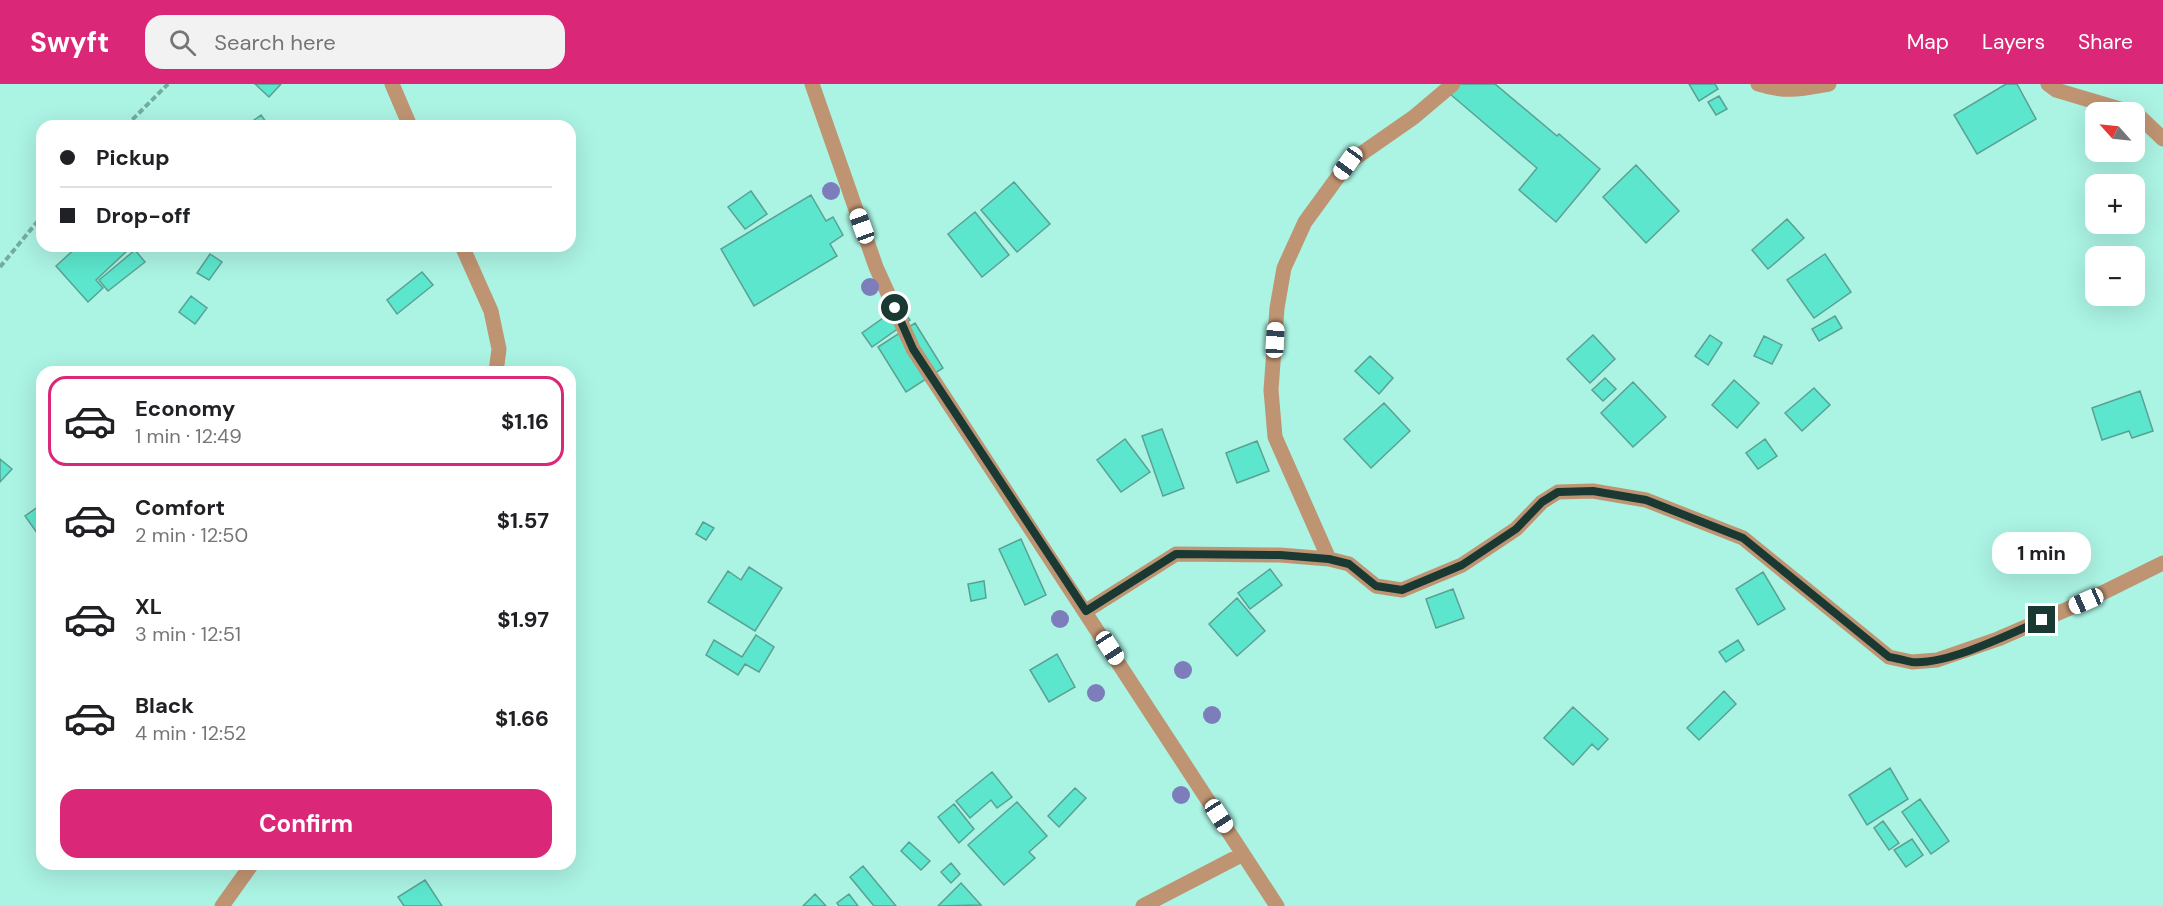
<!DOCTYPE html>
<meta charset="utf-8">
<style>
body{margin:0;font-family:"DM Sans",sans-serif;background:#f2f2f2;color:#202124;height:100vh;display:flex;flex-direction:column;font-size:22px;white-space:nowrap}
*{box-sizing:border-box;margin:0}
p{font-size:20px;color:#757577}
.icon{flex:none;width:33px;height:33px;fill:none;stroke:currentColor;stroke-width:2;stroke-linecap:round;stroke-linejoin:round}
.map{position:relative;flex:1;overflow:hidden}
.panel{position:absolute;left:36px;top:282px;width:540px;height:504px;display:flex;flex-direction:column;background:#fff;border-radius:18px;box-shadow:0 6px 24px #0002}
.panel>*{flex:none}
.hud{position:absolute;left:36px;top:36px;width:540px;height:132px;border-radius:18px;box-shadow:0 6px 24px #0002;display:grid;align-content:center;height:132px;padding:0 24px;background:#fff}
.needle{width:39px;rotate:297deg}
.controls{position:absolute;left:2085px;top:18px;display:grid;gap:12px}
.controls a{display:grid;place-items:center;width:60px;height:60px;border-radius:12px;background:#fff;box-shadow:0 6px 24px #0002;font-size:30px}
.end{position:absolute;width:27px;height:27px;margin:-14px;border:8px solid #1b3933;background:#fff;box-shadow:0 0 0 3px #fff}
.from{border-radius:50%}
.bubble{position:absolute;height:42px;border-radius:18px;background:#fff;box-shadow:0 6px 24px #0002;font-size:20px;font-weight:700;line-height:42px;text-align:center}
.car{position:absolute;width:18px;height:36px;margin:-18px -9px;border-radius:8px;box-shadow:0 0 4px 2px #0007;background:linear-gradient(#fff 24%,#345 0 40%,#fff 0 76%,#345 0 86%,#fff 0)}
.hud b{display:flex;align-items:center;gap:21px;height:57px;font-size:22px}
.hud b+b{border-top:2px solid #e0e0e0}
.hud i{width:15px;height:15px;background:#202124}
ul{padding:10px 0 0;list-style:none}
li{display:flex;align-items:center;gap:18px;height:90px;margin:0 12px 9px;padding:0 12px;border:3px solid transparent;border-radius:18px}
li div{flex:1}
li b{display:block;font-size:22px}
li em{font-style:normal;font-weight:700}
li.on{border-color:#db2777}
li>.icon{width:54px;height:54px;stroke-width:1.5}
.primary-button{display:flex;gap:12px;margin-top:auto;padding:12px 24px}
.primary-button a{flex:1;height:69px;border-radius:18px;background:#db2777;color:#fff;font-size:24px;font-weight:700;line-height:69px;text-align:center}
header{display:flex;align-items:center;gap:36px;box-sizing:border-box;height:84px;padding:0 30px;background:#db2777;color:#fff}
header strong{font-size:28px}
nav{display:flex;gap:33px;margin-inline-start:auto;font-size:21px}
.search{width:420px;height:54px;background:#f2f2f2;display:flex;align-items:center;gap:15px;box-sizing:border-box;padding:0 21px;border-radius:18px;color:#757577;font-size:22px}
.map>svg:first-child{display:block}
.building{fill:#5ce6cd;stroke:#5ba193;stroke-width:1.5}
.lines{fill:none;stroke-linecap:round;stroke-linejoin:round}
.path{stroke:#74aca0;stroke-width:4;stroke-dasharray:6 3;stroke-linecap:butt}
.minor{stroke:#bf9472;stroke-width:15}
.tree{fill:#7e7dbb}
.route{stroke:#1b3933;stroke-width:8}
</style>
<header>
<strong>Swyft</strong>
<div class="search"><svg class="icon" aria-label="search" viewBox="0 0 24 24"><circle cx="10" cy="10" r="6"/><path d="M15 15l6 6"/></svg>Search here</div>
<nav><a>Map</a><a>Layers</a><a>Share</a></nav>
</header>
<div class="map">
<svg width="2163" height="822" viewBox="0 0 2163 822">
<rect width="100%" height="100%" fill="#abf3e3"/>
<path class="building" d="M255 0H281L269 13Z
M1458 0H1495L1557 52 1559 50 1600 85 1556 138 1519 106 1537 84 1450 10Z
M1689 0H1715L1718 5 1699 17Z
M2006 0H2017L2036 35 1977 70 1954 31Z
M1719 12 1727 25 1716 31 1708 18Z
M261 31 269 42H252L250 39Z
M1636 81 1679 127 1646 159 1603 113Z
M1014 98 1050 140 1017 168 981 126Z
M751 107 767 130 745 145 728 123Z
M811 111 826 137 833 133 843 151 830 160 837 172 754 222 721 165Z
M975 128 1009 171 982 193 948 150Z
M1787 135 1804 154 1768 185 1752 166Z
M78 162H126L129 165 96 196 103 204 88 218 56 182Z
M135 166 145 178 108 207 99 196Z
M210 170 222 178 209 196 197 189Z
M1825 170 1851 208 1814 234 1787 196Z
M422 188 433 201 397 230 387 216Z
M191 212 207 224 195 240 179 228Z
M900 222 910 236 872 263 862 249Z
M1835 232 1842 244 1819 257 1812 245Z
M915 239 943 284 906 308 878 263Z
M1593 251 1615 275 1590 299 1567 275Z
M1710 251 1722 259 1708 281 1695 272Z
M1764 252 1782 261 1772 280 1754 272Z
M1370 272 1393 294 1379 310 1355 287Z
M1605 294 1616 305 1603 317 1592 306Z
M1734 296 1759 319 1737 344 1712 321Z
M1633 298 1666 333 1633 363 1601 329Z
M1814 304 1830 321 1802 347 1785 329Z
M2140 307 2153 347 2132 354 2129 347 2102 356 2092 324Z
M1384 319 1410 347 1371 384 1344 355Z
M1162 345 1184 404 1163 412 1142 352Z
M1125 355 1150 388 1121 408 1097 376Z
M1765 355 1777 372 1758 385 1746 369Z
M1257 357 1269 387 1237 399 1226 369Z
M0 375 12 385 0 398Z
M42 420V456L25 432Z
M703 438 714 444 706 456 696 450Z
M1021 455 1046 511 1025 521 999 465Z
M749 483 782 504 755 547 708 518 728 487 741 496Z
M1270 485 1282 501 1250 525 1238 509Z
M1763 488 1785 525 1758 541 1736 505Z
M984 497 986 514 971 517 968 500Z
M1453 505 1464 534 1436 544 1426 515Z
M1237 514 1265 547 1237 572 1209 540Z
M756 551 774 563 759 588 745 580 738 591 706 571 714 556 742 573Z
M1738 556 1744 566 1726 578 1719 568Z
M1057 570 1075 603 1049 618 1030 586Z
M1724 607 1736 620 1699 656 1687 644Z
M1573 623 1608 655 1598 666 1592 660 1573 681 1544 654Z
M1890 684 1908 715 1867 741 1849 711Z
M992 688 1012 713 997 724 991 716 970 734 956 717Z
M1075 704 1086 714 1059 743 1048 732Z
M1920 715 1949 757 1931 770 1902 728Z
M1017 718 1047 752 1029 768 1035 774 1004 801 968 761Z
M954 720 974 745 959 759 938 733Z
M1883 737 1899 759 1889 766 1874 744Z
M1912 755 1923 771 1906 783 1894 766Z
M909 758 930 777 921 786 901 767Z
M951 779 960 790 951 799 941 788Z
M863 782 896 822H874L850 793Z
M425 796 442 822H404L398 813Z
M961 799 981 821 938 822Z
M815 810 826 822H803Z
M849 810 858 822H839L837 819Z"/>
<g class="lines">
<path class="path" d="M126 42 168 0
M0 183 42 132"/>
<path class="minor" d="M392 0 410 42
M812 0 876 183 913 265 1277 822
M1758 0C1785 9 1801 5 1829 0
M2048 0 2056 6 2130 28
M2134 30 2139 32 2163 55
M462 162 491 227 499 265 496 288
M1329 475 1275 353 1271 306 1277 224 1284 184 1305 138 1348 79 1414 33 1453 0
M1086 527 1176 470 1280 471 1329 475 1349 480 1376 502 1402 506 1462 481 1516 445 1542 418 1558 408 1593 407 1646 416 1743 454 1889 573 1912 578 1937 576 1998 555 2086 517 2163 479
M222 822 252 780
M1143 822 1243 770"/>
</g>
<g class="tree">
<circle cx="831" cy="107" r="9"/>
<circle cx="870" cy="203" r="9"/>
<circle cx="1060" cy="535" r="9"/>
<circle cx="1183" cy="586" r="9"/>
<circle cx="1096" cy="609" r="9"/>
<circle cx="1212" cy="631" r="9"/>
<circle cx="1181" cy="711" r="9"/>
</g>
<g class="lines">
<path class="route" d="M895 224 913 265 1086 527 1176 470 1280 471 1329 475 1349 480 1376 502 1402 506 1462 481 1516 445 1542 418 1558 408 1593 407 1646 416 1743 454 1889 573C1897 574 1905 577 1912 578 1947 581 2010 550 2042 536"/>
</g>
</svg>
<div class="controls">
<a><svg class="needle" viewBox="-14 -14 28 28"><path d="M0-13l5 13h-10z" fill="#e53935"/><path d="M0 13l5-13h-10z" fill="#757577"/></svg></a>
<a>+</a>
<a>−</a>
</div>
<i class="end from" style="left:895px;top:224px"></i>
<i class="end" style="left:2042px;top:536px"></i>
<div class="bubble" style="left:1992px;top:448px;width:99px">1 min</div>
<i class="car" style="left:1348px;top:79px;rotate:216deg"></i>
<i class="car" style="left:862px;top:142px;rotate:340deg"></i>
<i class="car" style="left:1275px;top:256px;rotate:3deg"></i>
<i class="car" style="left:2086px;top:517px;rotate:246deg"></i>
<i class="car" style="left:1110px;top:564px;rotate:147deg"></i>
<i class="car" style="left:1219px;top:732px;rotate:147deg"></i>
<div class="hud">
<b><i class="from"></i>Pickup</b>
<b><i></i>Drop-off</b>
</div>
<section class="panel">
<ul>
<li class="on"><svg class="icon" aria-label="car" viewBox="0 0 24 24"><path d="M5 17H2v-5l4-1 3-4h7l3 4 3 1v5h-3M9 17h6M6 11h13"/><circle cx="7" cy="17" r="2"/><circle cx="17" cy="17" r="2"/></svg><div><b>Economy</b><p>1 min · 12:49</p></div><em>$1.16</em></li>
<li><svg class="icon" aria-label="car" viewBox="0 0 24 24"><path d="M5 17H2v-5l4-1 3-4h7l3 4 3 1v5h-3M9 17h6M6 11h13"/><circle cx="7" cy="17" r="2"/><circle cx="17" cy="17" r="2"/></svg><div><b>Comfort</b><p>2 min · 12:50</p></div><em>$1.57</em></li>
<li><svg class="icon" aria-label="car" viewBox="0 0 24 24"><path d="M5 17H2v-5l4-1 3-4h7l3 4 3 1v5h-3M9 17h6M6 11h13"/><circle cx="7" cy="17" r="2"/><circle cx="17" cy="17" r="2"/></svg><div><b>XL</b><p>3 min · 12:51</p></div><em>$1.97</em></li>
<li><svg class="icon" aria-label="car" viewBox="0 0 24 24"><path d="M5 17H2v-5l4-1 3-4h7l3 4 3 1v5h-3M9 17h6M6 11h13"/><circle cx="7" cy="17" r="2"/><circle cx="17" cy="17" r="2"/></svg><div><b>Black</b><p>4 min · 12:52</p></div><em>$1.66</em></li>
</ul>
<div class="primary-button"><a>Confirm</a></div>
</section>
</div>
